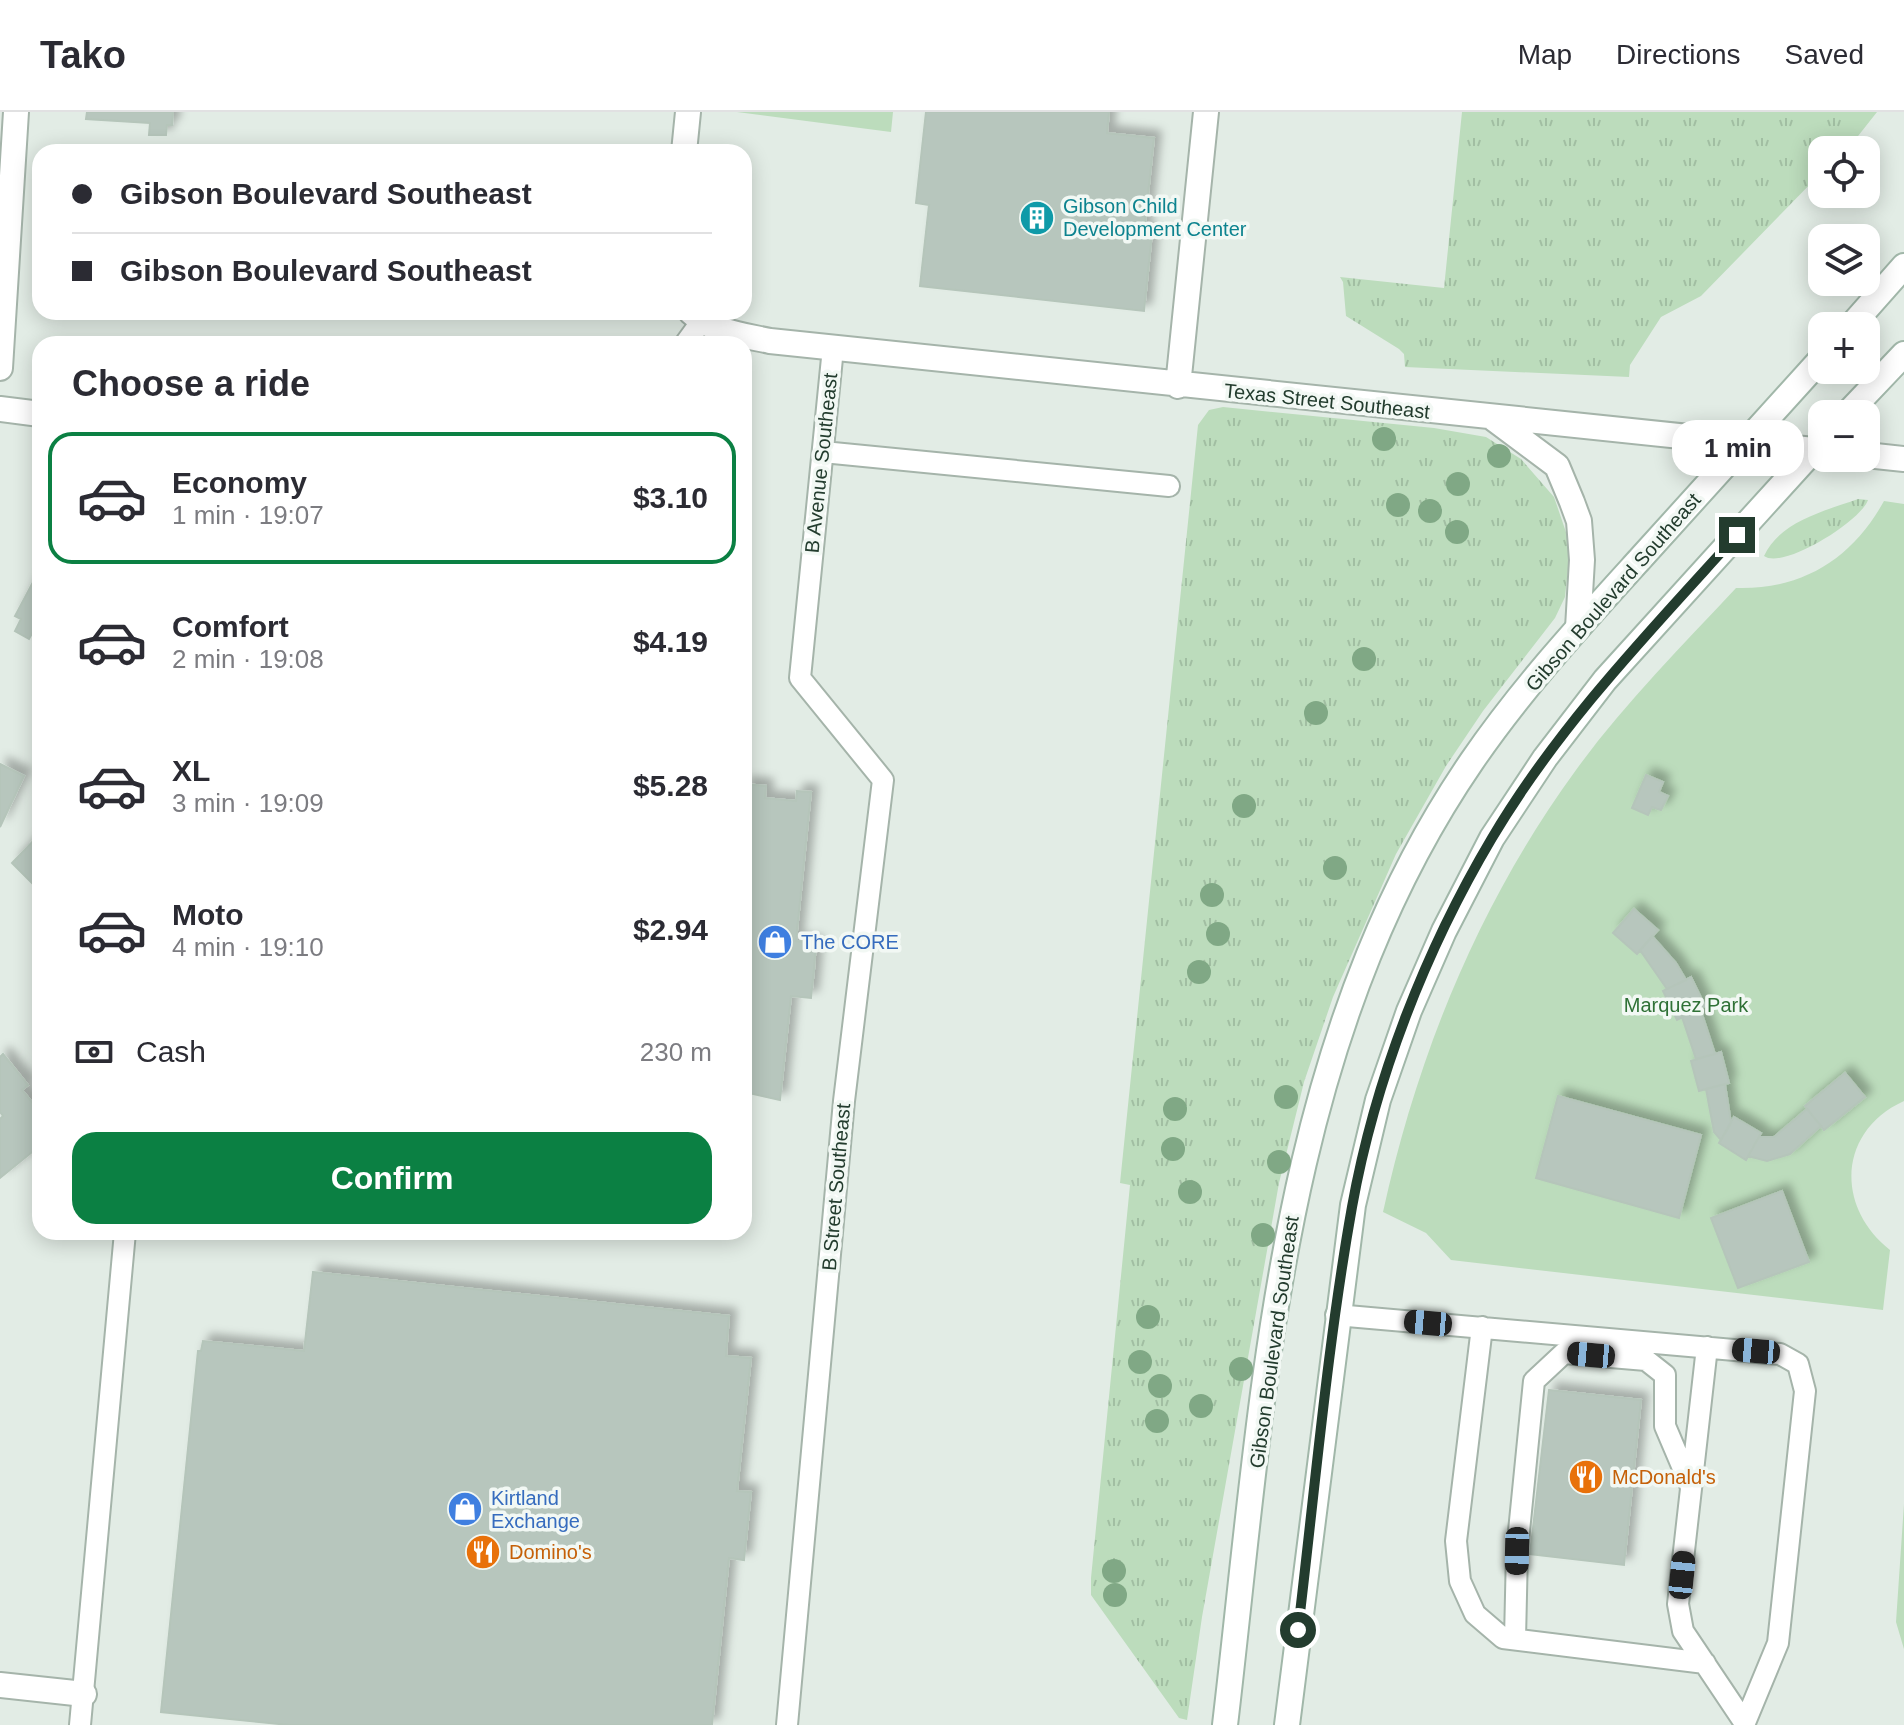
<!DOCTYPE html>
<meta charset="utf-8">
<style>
body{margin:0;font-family:Arial,sans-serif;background:#f2f2f3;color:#2b2b33;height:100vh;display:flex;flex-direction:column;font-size:30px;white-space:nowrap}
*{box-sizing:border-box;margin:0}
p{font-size:26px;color:#7c7c81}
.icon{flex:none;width:44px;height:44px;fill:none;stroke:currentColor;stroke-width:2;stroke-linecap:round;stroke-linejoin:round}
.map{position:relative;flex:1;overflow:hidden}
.side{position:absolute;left:32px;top:224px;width:720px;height:904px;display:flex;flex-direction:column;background:#fff;border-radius:24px;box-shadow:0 4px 20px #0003}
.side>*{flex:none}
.top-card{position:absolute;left:32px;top:32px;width:720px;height:176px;border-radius:24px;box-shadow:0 4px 20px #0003;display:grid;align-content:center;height:176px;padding:0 40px;background:#fff}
.fabs{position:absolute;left:1808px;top:24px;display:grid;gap:16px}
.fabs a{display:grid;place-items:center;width:72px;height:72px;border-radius:16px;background:#fff;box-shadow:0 4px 20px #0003;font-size:40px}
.end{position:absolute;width:36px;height:36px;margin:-18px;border:10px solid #233c2e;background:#fff;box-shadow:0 0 0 4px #fff}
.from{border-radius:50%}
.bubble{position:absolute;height:56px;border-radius:24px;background:#fff;box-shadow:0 4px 20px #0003;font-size:26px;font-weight:700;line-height:56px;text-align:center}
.car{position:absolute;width:24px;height:48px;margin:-24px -12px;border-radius:10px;box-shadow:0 0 6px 2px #0007;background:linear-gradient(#222 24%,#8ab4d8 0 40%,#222 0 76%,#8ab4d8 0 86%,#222 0)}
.top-card b{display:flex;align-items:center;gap:28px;height:76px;font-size:30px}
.top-card b+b{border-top:2px solid #e1e1e2}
.top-card i{width:20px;height:20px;background:#2b2b33}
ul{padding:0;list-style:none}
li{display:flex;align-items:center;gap:24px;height:132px;margin:0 16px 12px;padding:0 24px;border:4px solid transparent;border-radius:24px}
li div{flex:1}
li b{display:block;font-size:30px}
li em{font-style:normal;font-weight:700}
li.active{border-color:#0b8043}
li>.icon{width:72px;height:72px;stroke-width:1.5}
h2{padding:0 40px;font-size:36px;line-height:96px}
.pay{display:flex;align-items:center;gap:20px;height:88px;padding:0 40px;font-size:30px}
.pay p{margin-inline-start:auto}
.primary-button{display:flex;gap:16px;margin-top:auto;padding:16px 40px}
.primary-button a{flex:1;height:92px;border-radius:24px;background:#0b8043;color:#fff;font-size:32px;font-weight:700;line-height:92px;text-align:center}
header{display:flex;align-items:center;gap:48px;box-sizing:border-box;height:112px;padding:0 40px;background:#fff;border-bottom:2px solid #e1e1e2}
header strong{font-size:38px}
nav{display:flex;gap:44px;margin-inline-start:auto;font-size:28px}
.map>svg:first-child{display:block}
.grass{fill:url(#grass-tufts)}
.green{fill:#bcdcbc}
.building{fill:#b7c6bd;stroke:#b5c5ba;stroke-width:2;filter:url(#shadow)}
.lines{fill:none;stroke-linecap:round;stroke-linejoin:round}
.service-casing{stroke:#a5b4aa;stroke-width:24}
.minor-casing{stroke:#a5b4aa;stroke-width:28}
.tertiary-casing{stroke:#a5b4aa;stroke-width:28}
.secondary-casing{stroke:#a1b7a9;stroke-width:28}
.service{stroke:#fff;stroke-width:20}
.minor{stroke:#fff;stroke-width:24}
.tertiary{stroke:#fff;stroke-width:24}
.secondary{stroke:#fff;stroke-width:24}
.tree{fill:#80a885}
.route{stroke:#233c2e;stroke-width:10}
.labels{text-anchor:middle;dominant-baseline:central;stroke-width:7;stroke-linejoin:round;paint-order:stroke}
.culture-label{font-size:20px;fill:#0d838f;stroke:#f2f8f4;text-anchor:start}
.street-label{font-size:20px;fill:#233c2e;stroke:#f2f8f4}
.shop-label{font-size:20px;fill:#366cbe;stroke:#f2f8f4;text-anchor:start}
.park-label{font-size:20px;fill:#2f7136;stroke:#f2f8f4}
.food-label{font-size:20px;fill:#c56008;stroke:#f2f8f4;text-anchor:start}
</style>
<header>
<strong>Tako</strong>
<nav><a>Map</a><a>Directions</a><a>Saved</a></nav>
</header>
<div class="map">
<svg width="1904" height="1613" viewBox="0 0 1904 1613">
<defs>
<pattern id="grass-tufts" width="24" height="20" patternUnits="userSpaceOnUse" patternTransform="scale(2)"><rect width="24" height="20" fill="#bcdcbc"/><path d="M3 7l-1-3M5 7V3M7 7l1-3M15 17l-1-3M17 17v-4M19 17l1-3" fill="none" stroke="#a1bea2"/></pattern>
<filter id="shadow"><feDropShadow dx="7" dy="-7" stdDeviation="4" flood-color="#0004"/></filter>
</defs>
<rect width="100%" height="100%" fill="#e2ece5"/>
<path class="grass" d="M1462 0H1877L1847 38H1822V60L1701 184 1661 205 1630 253 1629 265 1405 255 1404 242 1399 237 1346 204 1343 170 1340 165 1444 176Z
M1223 295 1434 316 1486 325 1521 347 1554 385 1568 426 1569 448 1565 485 1555 506 1483 599 1446 654 1396 742 1333 885 1304 970 1279 1071 1202 1505 1187 1608 1179 1606 1091 1483V1466L1130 1073 1120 1071 1198 313 1209 298Z
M1858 387 1868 388C1861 409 1783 458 1764 444 1780 409 1825 399 1858 387Z"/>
<path class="green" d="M737 0H893L891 20Z
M1884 389 1904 392V989C1838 1019 1835 1095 1890 1138L1883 1198 1451 1148 1426 1121 1383 1100C1418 941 1479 791 1576 658 1623 593 1681 535 1736 476 1802 478 1852 447 1884 389Z
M1904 1392V1537L1896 1510Z"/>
<path class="building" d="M87 0H173L172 13H167L166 23H149L150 11 86 7Z
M926 0H1109L1107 21 1154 26 1144 120 1152 121 1144 199 920 174 929 93 916 91Z
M40 457V518L35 516 29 527 15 519 21 507 15 504Z
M0 652 24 664 0 715Z
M1646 663 1663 670 1659 680 1668 684 1661 698 1652 695 1648 703 1632 696Z
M744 672 766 674 765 686 796 689 797 679 811 680 796 829 816 831 814 858 811 886 791 884 780 988 744 980Z
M40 722V767L34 773 12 751Z
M1634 797 1658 818 1637 842 1613 821Z
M1652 824 1676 851 1686 868 1667 877 1640 838Z
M1691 865 1705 894 1677 908 1663 879Z
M1700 896 1715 942 1696 947 1682 905Z
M1721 940 1729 971 1699 979 1691 949Z
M3 942 28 973 22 978 40 1000V1039L37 1036 0 1066V1007L3 1004 0 1000V945Z
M1845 961 1865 985 1824 1018 1805 994Z
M1725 972 1731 1011 1721 1028 1714 1020 1706 977Z
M1558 984 1701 1023 1679 1106 1536 1066Z
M1807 997 1821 1014 1790 1042 1767 1049 1748 1044 1759 1025H1774Z
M1734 1005 1761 1021 1746 1048 1719 1031Z
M1782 1079 1809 1150 1738 1176 1711 1106Z
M313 1160 729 1204 726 1244 751 1246 737 1379 751 1380 744 1448 729 1446 712 1613H289L161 1600 198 1239H201L203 1229 304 1239Z
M1549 1278 1641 1288 1624 1453 1530 1442Z"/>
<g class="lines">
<g class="service-casing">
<path id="service" d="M685 232 701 210
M823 340 1169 374
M1336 1203 1780 1242 1798 1252 1805 1279 1778 1531 1744 1613
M1482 1215 1456 1429 1460 1469 1475 1502 1503 1526 1705 1551
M1707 1235 1678 1492 1683 1519 1744 1610
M1515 1527 1517 1439 1534 1269 1564 1241 1646 1248 1665 1263V1314L1691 1375
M80 1613 125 1120
M787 1613 844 989 883 668 800 566 833 236"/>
</g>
<g class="minor-casing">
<path id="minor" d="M684 40 688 0
M691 200C712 220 742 223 770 229L1814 338
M0 256 16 0
M1178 274 1206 0
M0 297 40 302
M1494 307 1557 354 1572 390 1579 409 1582 448 1578 516
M0 1573 84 1582"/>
</g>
<g class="tertiary-casing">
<path id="tertiary" d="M1866 343 1904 347"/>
</g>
<g class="secondary-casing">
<path id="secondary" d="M1851 214 1904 154
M1847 302 1904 242
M1225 1613C1264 1284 1278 932 1472 649 1522 576 1581 512 1640 447 1701 380 1762 313 1822 246
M1287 1613 1353 1093 1378 988 1409 899 1444 819 1492 726 1545 646 1605 568 1822 329"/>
</g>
<use href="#service" class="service"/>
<use href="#minor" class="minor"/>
<use href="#tertiary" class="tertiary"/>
<use href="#secondary" class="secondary"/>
</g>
<g class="tree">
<circle cx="1384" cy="327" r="12"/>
<circle cx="1499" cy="344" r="12"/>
<circle cx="1458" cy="372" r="12"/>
<circle cx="1398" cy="393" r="12"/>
<circle cx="1430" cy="399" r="12"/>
<circle cx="1457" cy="420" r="12"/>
<circle cx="1364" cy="547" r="12"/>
<circle cx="1316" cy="601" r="12"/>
<circle cx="1244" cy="694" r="12"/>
<circle cx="1335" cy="756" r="12"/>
<circle cx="1212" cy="783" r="12"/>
<circle cx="1218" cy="822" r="12"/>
<circle cx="1199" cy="860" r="12"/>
<circle cx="1286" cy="985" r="12"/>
<circle cx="1175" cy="997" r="12"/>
<circle cx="1173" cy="1037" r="12"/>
<circle cx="1279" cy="1050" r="12"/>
<circle cx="1190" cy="1080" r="12"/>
<circle cx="1263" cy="1123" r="12"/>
<circle cx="1148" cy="1205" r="12"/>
<circle cx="1140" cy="1250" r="12"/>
<circle cx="1241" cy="1257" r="12"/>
<circle cx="1160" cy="1274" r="12"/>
<circle cx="1201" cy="1294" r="12"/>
<circle cx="1157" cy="1309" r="12"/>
<circle cx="1114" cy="1459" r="12"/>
<circle cx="1115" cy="1483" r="12"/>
</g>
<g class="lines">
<path class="route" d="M1298 1518C1315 1377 1327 1235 1352 1095 1375 967 1426 837 1492 726 1559 613 1650 519 1737 423"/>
</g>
<defs>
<g id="building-disc" transform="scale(1.8)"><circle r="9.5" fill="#0f9aa8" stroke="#f2f8f4"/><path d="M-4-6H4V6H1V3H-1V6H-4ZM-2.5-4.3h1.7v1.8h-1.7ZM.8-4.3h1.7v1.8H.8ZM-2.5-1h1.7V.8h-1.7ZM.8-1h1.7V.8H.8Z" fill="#fff"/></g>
<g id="shop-disc" transform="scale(1.8)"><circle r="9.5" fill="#3f7fe0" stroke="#f2f8f4"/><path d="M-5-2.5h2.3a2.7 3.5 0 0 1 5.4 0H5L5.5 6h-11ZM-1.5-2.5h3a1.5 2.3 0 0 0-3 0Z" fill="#fff"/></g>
<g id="restaurant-disc" transform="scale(1.8)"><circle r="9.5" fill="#e8710a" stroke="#f2f8f4"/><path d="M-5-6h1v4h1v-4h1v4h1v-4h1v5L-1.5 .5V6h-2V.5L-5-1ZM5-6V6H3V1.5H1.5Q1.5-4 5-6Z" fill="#fff"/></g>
</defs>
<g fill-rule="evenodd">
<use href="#building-disc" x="1037" y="106"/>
<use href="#shop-disc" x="775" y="830"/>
<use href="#restaurant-disc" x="1586" y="1365"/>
<use href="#shop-disc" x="465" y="1397"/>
<use href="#restaurant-disc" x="483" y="1440"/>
</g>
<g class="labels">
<g class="culture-label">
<text x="1063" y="94">Gibson Child<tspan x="1063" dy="23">Development Center</tspan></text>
</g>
<g class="street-label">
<text transform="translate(1327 289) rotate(6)">Texas Street Southeast</text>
<text transform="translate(821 351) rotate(-84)">B Avenue Southeast</text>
<text transform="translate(1613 480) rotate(-49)">Gibson Boulevard Southeast</text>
<text transform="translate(836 1075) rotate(-85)">B Street Southeast</text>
<text transform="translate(1274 1230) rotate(-82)">Gibson Boulevard Southeast</text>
</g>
<g class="shop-label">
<text x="801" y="830">The CORE</text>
<text x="491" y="1386">Kirtland<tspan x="491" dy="23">Exchange</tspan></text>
</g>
<g class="park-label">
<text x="1686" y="893">Marquez Park</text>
</g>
<g class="food-label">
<text x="1612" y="1365">McDonald's</text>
<text x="509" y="1440">Domino's</text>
</g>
</g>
</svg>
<div class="fabs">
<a><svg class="icon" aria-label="locate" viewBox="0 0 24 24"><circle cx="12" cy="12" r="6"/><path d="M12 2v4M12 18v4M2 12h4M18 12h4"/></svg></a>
<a><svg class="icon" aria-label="layers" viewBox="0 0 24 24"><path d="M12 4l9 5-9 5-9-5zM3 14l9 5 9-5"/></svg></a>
<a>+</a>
<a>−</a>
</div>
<i class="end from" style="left:1298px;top:1518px"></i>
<i class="end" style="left:1737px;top:423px"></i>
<div class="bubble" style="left:1672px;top:308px;width:132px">1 min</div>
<i class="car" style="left:1428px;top:1211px;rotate:275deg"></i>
<i class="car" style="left:1756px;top:1239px;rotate:275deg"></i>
<i class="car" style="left:1591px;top:1243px;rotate:275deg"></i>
<i class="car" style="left:1517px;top:1439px;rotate:181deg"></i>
<i class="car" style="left:1682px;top:1463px;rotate:6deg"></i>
<div class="top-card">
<b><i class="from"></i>Gibson Boulevard Southeast</b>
<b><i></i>Gibson Boulevard Southeast</b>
</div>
<section class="side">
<h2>Choose a ride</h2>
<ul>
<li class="active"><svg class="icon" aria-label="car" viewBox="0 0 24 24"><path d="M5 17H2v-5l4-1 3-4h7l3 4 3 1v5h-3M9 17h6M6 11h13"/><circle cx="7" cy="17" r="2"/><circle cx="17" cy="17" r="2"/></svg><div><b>Economy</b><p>1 min · 19:07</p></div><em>$3.10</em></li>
<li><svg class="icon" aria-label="car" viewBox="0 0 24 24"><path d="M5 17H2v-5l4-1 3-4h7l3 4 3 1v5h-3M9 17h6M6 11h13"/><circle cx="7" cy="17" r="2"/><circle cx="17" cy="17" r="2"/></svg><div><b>Comfort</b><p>2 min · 19:08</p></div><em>$4.19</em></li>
<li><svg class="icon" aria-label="car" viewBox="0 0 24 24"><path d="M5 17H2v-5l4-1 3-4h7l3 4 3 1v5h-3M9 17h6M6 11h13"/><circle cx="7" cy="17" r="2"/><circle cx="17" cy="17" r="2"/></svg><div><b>XL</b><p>3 min · 19:09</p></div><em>$5.28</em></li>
<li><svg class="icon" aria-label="car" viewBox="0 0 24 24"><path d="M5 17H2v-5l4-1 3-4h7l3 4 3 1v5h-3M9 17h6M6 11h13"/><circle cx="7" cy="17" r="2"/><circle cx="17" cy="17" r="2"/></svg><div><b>Moto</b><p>4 min · 19:10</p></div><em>$2.94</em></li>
</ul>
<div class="pay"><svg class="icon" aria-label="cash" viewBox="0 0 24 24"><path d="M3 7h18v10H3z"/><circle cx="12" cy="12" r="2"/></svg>Cash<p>230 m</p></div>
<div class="primary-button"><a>Confirm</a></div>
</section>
</div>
